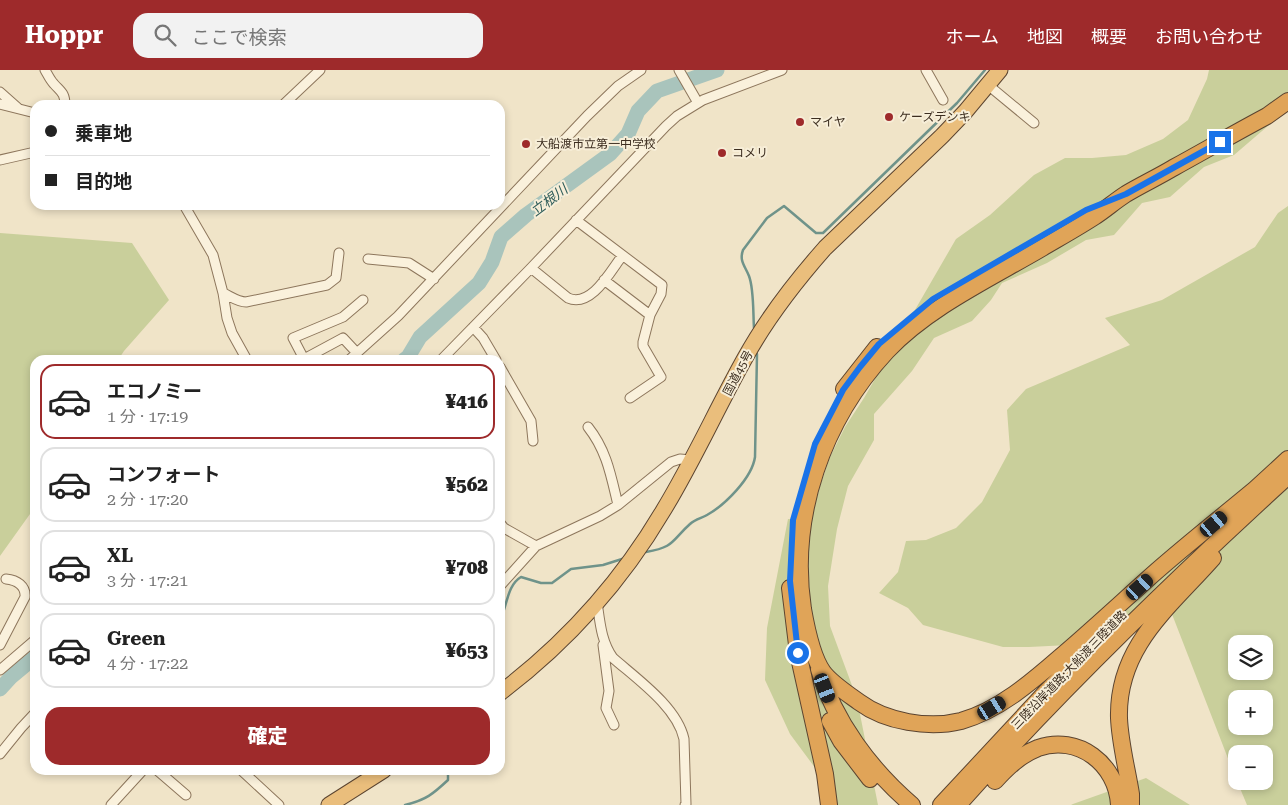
<!DOCTYPE html>
<html lang="ja">
<meta charset="utf-8">
<style>
body{margin:0;font-family:"Roboto Serif","Noto Sans JP",serif;background:#f2f2f2;color:#222;height:100vh;display:flex;flex-direction:column;font-size:19px;white-space:nowrap}
*{box-sizing:border-box;margin:0}
p{font-size:16px;color:#767676}
.icon{flex:none;width:28px;height:28px;fill:none;stroke:currentColor;stroke-width:2;stroke-linecap:round;stroke-linejoin:round}
.map{position:relative;flex:1;overflow:hidden}
.drawer{position:absolute;left:30px;top:285px;width:475px;height:420px;display:flex;flex-direction:column;background:#fff;border-radius:15px;box-shadow:0 2px 8px #0003}
.drawer>*{flex:none}
.banner{position:absolute;left:30px;top:30px;width:475px;height:110px;border-radius:15px;box-shadow:0 2px 8px #0003;display:grid;align-content:center;height:110px;padding:0 15px;background:#fff}
.buttons{position:absolute;left:1228px;top:565px;display:grid;gap:10px}
.buttons a{display:grid;place-items:center;width:45px;height:45px;border-radius:10px;background:#fff;box-shadow:0 2px 8px #0003;font-size:25px}
.end{position:absolute;width:22px;height:22px;margin:-11px;border:6px solid #1a73e8;background:#fff;box-shadow:0 0 0 2px #fff}
.from{border-radius:50%}
.car{position:absolute;width:15px;height:30px;margin:-15px -8px;border-radius:6px;box-shadow:0 0 4px 1px #0007;background:linear-gradient(#222 24%,#8ab4d8 0 40%,#222 0 76%,#8ab4d8 0 86%,#222 0)}
.banner b{display:flex;align-items:center;gap:18px;height:48px;font-size:19px}
.banner b+b{border-top:1px solid #e0e0e0}
.banner i{width:12px;height:12px;background:#222}
ul{padding:9px 0 0;list-style:none}
li{display:flex;align-items:center;gap:15px;height:75px;margin:0 10px 8px;padding:0 5px;border:2px solid #e0e0e0;border-radius:15px}
li div{flex:1}
li b{display:block;font-size:19px}
li em{font-style:normal;font-weight:800}
li.on{border-color:#9e2a2b}
li>.icon{width:45px;height:45px;stroke-width:1.5}
.primary-button{display:flex;gap:10px;margin-top:auto;padding:10px 15px}
.primary-button a{flex:1;height:58px;border-radius:15px;background:#9e2a2b;color:#fff;font-size:20px;font-weight:800;line-height:58px;text-align:center}
header{display:flex;align-items:center;gap:30px;box-sizing:border-box;height:70px;padding:0 25px;background:#9e2a2b;color:#fff}
header strong{font-size:24px}
nav{display:flex;gap:28px;margin-inline-start:auto;font-size:18px}
.search{width:350px;height:45px;background:#f2f2f2;display:flex;align-items:center;gap:12px;box-sizing:border-box;padding:0 18px;border-radius:15px;color:#767676;font-size:19px}
.map>svg:first-child{display:block}
.green{fill:#c9cf9b;fill-rule:evenodd}
.lines{fill:none;stroke-linecap:round;stroke-linejoin:round}
.stream{stroke:#6f938a;stroke-width:2.5}
.river{stroke:#a9c4bc;stroke-width:15}
.minor-casing{stroke:#8d765c;stroke-width:11}
.trunk-casing{stroke:#5b4430;stroke-width:17}
.motorway-casing{stroke:#5b4430;stroke-width:18}
.minor{stroke:#faf1dc;stroke-width:9}
.trunk{stroke:#eabe7c;stroke-width:15}
.motorway{stroke:#e0a458;stroke-width:16}
.route{stroke:#1a73e8;stroke-width:6}
.poi-dot{fill:#9e2a2b;stroke:#f7eed8;stroke-width:2}
.labels{text-anchor:middle;dominant-baseline:central;stroke-width:4;stroke-linejoin:round;paint-order:stroke}
.poi-label{font-size:12px;fill:#3d2e20;stroke:#f7eed8;text-anchor:start}
.street-label{font-size:12px;fill:#3d2e20;stroke:#f7eed8}
.water-label{font-size:14px;font-style:italic;fill:#2f5d5a;stroke:#f7eed8}
</style>
<header>
<strong>Hoppr</strong>
<div class="search"><svg class="icon" aria-label="search" viewBox="0 0 24 24"><circle cx="10" cy="10" r="6"/><path d="M15 15l6 6"/></svg>ここで検索</div>
<nav><a>ホーム</a><a>地図</a><a>概要</a><a>お問い合わせ</a></nav>
</header>
<div class="map">
<svg width="1288" height="735" viewBox="0 0 1288 735">
<rect width="100%" height="100%" fill="#f0e4c8"/>
<path class="green" d="M1209 0H1288V41L1269 55 1234 85 1204 97 1170 127 1142 133 1114 165 1086 170 1047 193 1002 213 991 230 972 251 934 268 912 301 874 344V370L848 416 837 459 828 516 830 556 857 629 878 735H837L833 722 790 664 765 610 767 558 788 449 811 451 820 416 830 387 845 357 864 328 956 169 990 145 1034 105 1065 88H1092L1126 85 1163 69 1188 50 1207 9Z
M1288 136V735H1247L1237 711H1264V684H1236V709L1163 521 1136 547 1069 575 1029 577H1003L923 555 908 538 879 523 898 502 906 471 926 470 956 458 982 432 1010 380 1007 340 1026 319 1130 275 1105 248 1162 230 1255 177 1278 143ZM1236 574H1264V601H1236ZM1236 629H1264V656H1236Z
M0 163 132 173 169 230 124 281 118 290H35V437L0 486Z
M1146 708 1190 735H1071L1073 734Z"/>
<g class="lines">
<path class="stream" d="M754 258C753 243 754 219 749 206 745 196 739 191 743 180L767 148 784 136 816 163H823L957 33 985 0
M646 482C675 477 671 471 690 454 695 449 702 448 707 445 725 435 752 408 755 387L757 284
M500 550C507 537 507 515 521 507L541 513H552L571 499 603 495 622 489
M405 735C426 730 433 724 448 710V700"/>
<path class="river" d="M404 290 408 287 420 267 479 213 492 192 501 167 526 145 610 84 628 64 638 41 657 21 717 0
M0 619 11 607 35 587"/>
<g class="minor-casing">
<path id="minor" d="M45 0C48 5 50 10 54 14 61 22 65 23 65 35
M679 0 698 33
M926 0 943 30
M988 15 1034 53
M0 22 18 38
M0 34 35 43
M283 35 320 0
M0 90 35 82
M184 135 213 185 223 223 227 248 232 263 247 290
M576 150 662 215 661 224 650 245 643 272V276L661 307 630 328
M368 189 409 193 434 209
M531 198 568 228C591 238 610 202 622 186
M604 210 650 245
M223 223C230 226 238 232 246 232L327 215 336 208 339 183
M473 257 483 268 496 290
M304 289 343 268 357 283
M301 290 304 289 293 268 343 247 363 230
M349 290 398 246 587 46 618 16 641 0
M441 290 531 198 666 56 677 46 703 30 782 0
M500 297 531 351 533 371
M588 357C607 381 611 406 618 435
M500 453 504 458 536 476
M500 516 536 476 600 446 618 435 671 392 680 389 691 390
M597 532C600 552 601 571 613 588 637 609 677 637 684 669L686 734 685 735
M0 575 25 527C26 516 17 510 6 509
M603 575 609 621 606 638 614 655
M0 600 35 570
M0 684 21 658 35 643
M157 700 186 725
M241 700 279 735
M111 735 143 700"/>
</g>
<g class="trunk-casing">
<path id="trunk" d="M500 623C566 573 621 512 663 441 693 392 717 338 745 288 767 248 795 212 825 178L942 66 965 42 1000 0
M329 735 384 700"/>
</g>
<g class="motorway-casing">
<path id="motorway" d="M844 319 877 277
M1259 416C1223 446 1186 475 1151 506 1123 531 1095 557 1066 582 1036 608 1001 640 961 651 929 659 886 652 859 632 848 624 831 613 823 602 813 588 806 556 803 539 789 445 823 350 887 281 927 238 991 208 1042 178 1059 168 1077 158 1094 147 1105 140 1115 131 1126 124 1141 115 1158 107 1173 98 1204 81 1235 63 1267 46L1288 31
M1251 423 1288 389
M790 518 798 583 825 704 829 735
M819 599C834 651 871 700 912 735
M830 651 841 671 870 709
M995 711C1007 698 1020 685 1038 678 1078 664 1117 694 1119 735
M941 735 1047 621 1110 557
M958 735C1061 619 1173 511 1288 406
M1131 735V724C1127 699 1120 673 1119 648 1117 576 1170 537 1213 488"/>
</g>
<use href="#minor" class="minor"/>
<use href="#trunk" class="trunk"/>
<use href="#motorway" class="motorway"/>
</g>
<g class="lines">
<path class="route" d="M798 583 790 511 793 450 815 374 843 320 860 297 879 274 933 229 1086 140 1126 124 1220 72"/>
</g>
<g class="poi-dot">
<circle cx="889" cy="47" r="5"/>
<circle cx="800" cy="52" r="5"/>
<circle cx="526" cy="74" r="5"/>
<circle cx="722" cy="83" r="5"/>
</g>
<g class="labels">
<g class="poi-label">
<text x="899" y="47">ケーズデンキ</text>
<text x="810" y="52">マイヤ</text>
<text x="536" y="74">大船渡市立第一中学校</text>
<text x="732" y="83">コメリ</text>
</g>
<g class="street-label">
<text transform="translate(738 303) rotate(-62)">国道45号</text>
<text transform="translate(1069 600) rotate(-46)">三陸沿岸道路;大船渡三陸道路</text>
</g>
<g class="water-label">
<text transform="translate(549 130) rotate(-37)">立根川</text>
</g>
</g>
</svg>
<div class="buttons">
<a><svg class="icon" aria-label="layers" viewBox="0 0 24 24"><path d="M12 4l9 5-9 5-9-5zM3 14l9 5 9-5"/></svg></a>
<a>+</a>
<a>−</a>
</div>
<i class="end from" style="left:798px;top:583px"></i>
<i class="end" style="left:1220px;top:72px"></i>
<i class="car" style="left:1214px;top:454px;rotate:50deg"></i>
<i class="car" style="left:1140px;top:517px;rotate:48deg"></i>
<i class="car" style="left:825px;top:618px;rotate:159deg"></i>
<i class="car" style="left:992px;top:638px;rotate:59deg"></i>
<div class="banner">
<b><i class="from"></i>乗車地</b>
<b><i></i>目的地</b>
</div>
<section class="drawer">
<ul>
<li class="on"><svg class="icon" aria-label="car" viewBox="0 0 24 24"><path d="M5 17H2v-5l4-1 3-4h7l3 4 3 1v5h-3M9 17h6M6 11h13"/><circle cx="7" cy="17" r="2"/><circle cx="17" cy="17" r="2"/></svg><div><b>エコノミー</b><p>1 分 · 17:19</p></div><em>¥416</em></li>
<li><svg class="icon" aria-label="car" viewBox="0 0 24 24"><path d="M5 17H2v-5l4-1 3-4h7l3 4 3 1v5h-3M9 17h6M6 11h13"/><circle cx="7" cy="17" r="2"/><circle cx="17" cy="17" r="2"/></svg><div><b>コンフォート</b><p>2 分 · 17:20</p></div><em>¥562</em></li>
<li><svg class="icon" aria-label="car" viewBox="0 0 24 24"><path d="M5 17H2v-5l4-1 3-4h7l3 4 3 1v5h-3M9 17h6M6 11h13"/><circle cx="7" cy="17" r="2"/><circle cx="17" cy="17" r="2"/></svg><div><b>XL</b><p>3 分 · 17:21</p></div><em>¥708</em></li>
<li><svg class="icon" aria-label="car" viewBox="0 0 24 24"><path d="M5 17H2v-5l4-1 3-4h7l3 4 3 1v5h-3M9 17h6M6 11h13"/><circle cx="7" cy="17" r="2"/><circle cx="17" cy="17" r="2"/></svg><div><b>Green</b><p>4 分 · 17:22</p></div><em>¥653</em></li>
</ul>
<div class="primary-button"><a>確定</a></div>
</section>
</div>
